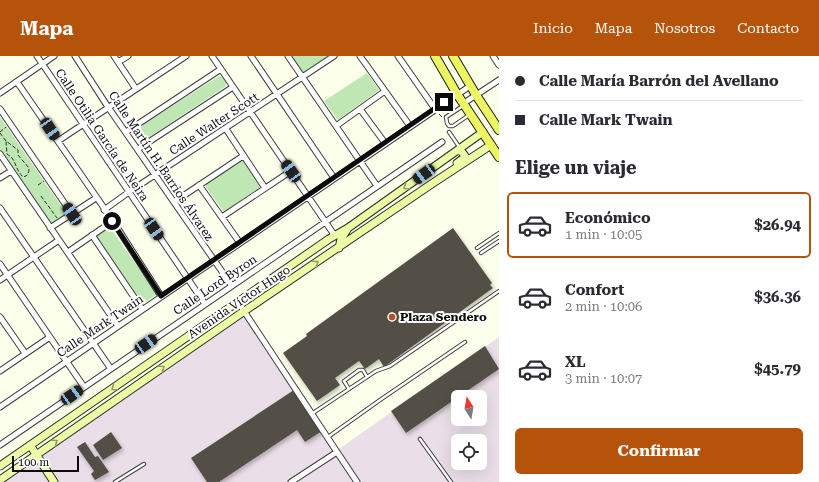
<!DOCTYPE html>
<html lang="es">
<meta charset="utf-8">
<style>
body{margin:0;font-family:"Roboto Serif",serif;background:#f7f7f7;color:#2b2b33;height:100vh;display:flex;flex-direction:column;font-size:15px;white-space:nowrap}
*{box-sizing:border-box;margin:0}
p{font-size:13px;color:#7c7c81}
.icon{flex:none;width:22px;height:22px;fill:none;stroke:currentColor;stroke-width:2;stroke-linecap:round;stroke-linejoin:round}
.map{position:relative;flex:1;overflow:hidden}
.side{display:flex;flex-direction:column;background:#fff;width:320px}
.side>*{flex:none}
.top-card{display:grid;align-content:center;height:88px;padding:0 16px;background:#fff}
.needle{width:26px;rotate:349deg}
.tools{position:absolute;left:451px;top:334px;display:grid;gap:8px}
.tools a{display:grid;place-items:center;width:36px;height:36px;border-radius:6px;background:#fff;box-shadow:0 4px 16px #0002;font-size:20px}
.scale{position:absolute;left:12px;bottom:10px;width:67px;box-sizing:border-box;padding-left:4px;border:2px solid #0b0b0b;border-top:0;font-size:11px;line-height:14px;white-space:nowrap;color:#0b0b0b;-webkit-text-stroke:3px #fff;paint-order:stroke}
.end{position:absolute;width:18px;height:18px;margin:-9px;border:5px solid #0b0b0b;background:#fff;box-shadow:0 0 0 2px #fff}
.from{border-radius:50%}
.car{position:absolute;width:12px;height:24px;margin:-12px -6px;border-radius:5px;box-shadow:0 0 3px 1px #0007;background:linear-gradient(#222 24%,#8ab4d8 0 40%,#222 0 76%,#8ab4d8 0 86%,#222 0)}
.top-card b{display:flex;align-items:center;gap:14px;height:38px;font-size:15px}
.top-card b+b{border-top:1px solid #e1e1e2}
.top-card i{width:10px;height:10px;background:#2b2b33}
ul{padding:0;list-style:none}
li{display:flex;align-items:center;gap:12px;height:66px;margin:0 8px 6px;padding:0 8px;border:2px solid transparent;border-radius:6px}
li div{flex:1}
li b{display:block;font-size:15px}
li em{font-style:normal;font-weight:700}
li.selected{border-color:#b45309}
li>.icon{width:36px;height:36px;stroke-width:1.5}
h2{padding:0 16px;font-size:18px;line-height:48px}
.action{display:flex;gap:8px;margin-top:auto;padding:8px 16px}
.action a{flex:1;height:46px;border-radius:6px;background:#b45309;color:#fff;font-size:16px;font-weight:700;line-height:46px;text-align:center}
header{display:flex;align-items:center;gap:24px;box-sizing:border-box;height:56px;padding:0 20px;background:#b45309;color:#fff}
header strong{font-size:19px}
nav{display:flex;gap:22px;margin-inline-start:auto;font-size:14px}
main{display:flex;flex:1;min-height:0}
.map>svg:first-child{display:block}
.industrial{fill:#eadee8;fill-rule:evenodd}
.green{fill:#bee7b4}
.building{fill:#535047;filter:url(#shadow)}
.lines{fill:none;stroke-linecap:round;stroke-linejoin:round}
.lane-casing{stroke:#3e3e3e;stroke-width:4.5}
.street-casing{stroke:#3e3e3e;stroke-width:7}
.secondary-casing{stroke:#2d2d2d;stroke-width:9}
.primary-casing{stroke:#1c1c1c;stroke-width:10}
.path{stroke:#2d2d2d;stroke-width:1;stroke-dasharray:4 2;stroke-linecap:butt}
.lane{stroke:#fff;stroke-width:2.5}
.street{stroke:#fff;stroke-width:5}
.secondary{stroke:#ebfea5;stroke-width:7}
.primary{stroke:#ebf661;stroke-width:8}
.oneway{stroke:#919d67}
.route{stroke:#0b0b0b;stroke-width:5}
.poi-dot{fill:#b74d26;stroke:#fff;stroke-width:1.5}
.labels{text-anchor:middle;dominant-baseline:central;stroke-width:4;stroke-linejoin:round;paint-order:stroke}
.street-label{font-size:12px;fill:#0b0b0b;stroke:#fff}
.poi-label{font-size:12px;font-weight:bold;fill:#0b0b0b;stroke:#fff;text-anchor:start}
</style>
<header>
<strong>Mapa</strong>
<nav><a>Inicio</a><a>Mapa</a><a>Nosotros</a><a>Contacto</a></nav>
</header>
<main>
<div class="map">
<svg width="499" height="426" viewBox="0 0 499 426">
<defs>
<filter id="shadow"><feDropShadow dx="1.5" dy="2.5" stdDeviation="2" flood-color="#0004"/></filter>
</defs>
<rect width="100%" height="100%" fill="#fcffe9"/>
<path class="industrial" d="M242 256 336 395 499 281V426H0ZM458 341H480V363H458ZM458 385H480V407H458Z"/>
<path class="green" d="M292 0H330L306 17 302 16Z
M367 17 379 34 338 64 324 45Z
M219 20 222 21 226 26V30L142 86H139L133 78 135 74Z
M0 61 66 157 50 168 0 94Z
M242 105H244L260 129 259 132 225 155H223L206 131V127Z
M109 170 157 238 142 249 94 180Z"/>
<path class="building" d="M453 172 492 227 490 229 493 232 384 311 379 303 365 313 359 305 335 322 340 329 317 345 283 297 307 280 306 278Z
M485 290 499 313 406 377 391 355Z
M294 334 322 375 305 386 297 374 219 426H207L191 402Z
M111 376 122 392 103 404 93 389Z
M85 386 95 401 98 400 109 416 95 424 91 418 94 415 77 391Z"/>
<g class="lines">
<g class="lane-casing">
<path id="lane" d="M463 50 446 61 447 67 449 70H453L469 59
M449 76 460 92
M477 192 499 177
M481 197 499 185
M349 333 344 325 359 314H363L367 321
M313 357 376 315 390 310 499 235
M328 381 380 344 465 286
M420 383 451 426
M115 426 144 408"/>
</g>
<g class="street-casing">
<path id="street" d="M37 0 205 248
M75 0 108 51 232 230
M114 0 136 33
M212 0 335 180
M251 0 334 122
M288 0 377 130
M360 0 410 70
M398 0 435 53
M493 0 499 9
M118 6 128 0
M17 26 113 165 161 240
M0 37 54 0
M464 47 499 24
M0 53 72 158
M360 53 385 87
M336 70 385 35
M226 73 265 132
M126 76 221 13
M58 85 186 0
M138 93 233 31
M0 98 118 270
M0 122 11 115
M199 129 240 187
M174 146 243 100
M0 152 111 313
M104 154 129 136 334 0
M222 161 291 115
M50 172 96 142
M92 179 142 253
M68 196 113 165
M0 208 84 331
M0 224 59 184
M238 246 337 396 291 426
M0 261 25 297
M0 315 50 281
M0 351 470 30
M0 389 442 86
M337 396 357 426"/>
</g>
<g class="secondary-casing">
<path id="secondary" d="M457 107 464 102 465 100 462 96 458 94
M339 192 341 183 348 172
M30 389 54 426
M0 410 329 183 348 172 483 76
M0 424 240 258 433 127 491 89"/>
</g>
<g class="primary-casing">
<path id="primary" d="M435 0 457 38 499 101
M453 0 476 39 499 74"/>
</g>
<path class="path" d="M439 58 443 62
M0 76 6 71
M0 77 6 85 18 94V99L29 112C29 117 28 120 23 121 16 114 16 107 12 102 11 100 9 100 7 98L6 85
M38 129 44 125
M41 140 57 162"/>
<use href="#lane" class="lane"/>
<use href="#street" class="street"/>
<use href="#secondary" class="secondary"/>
<use href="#primary" class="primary"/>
</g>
<defs><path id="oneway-chevron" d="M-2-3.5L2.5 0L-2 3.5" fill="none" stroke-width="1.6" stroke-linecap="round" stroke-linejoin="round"/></defs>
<g class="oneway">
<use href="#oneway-chevron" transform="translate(406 131) rotate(145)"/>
<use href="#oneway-chevron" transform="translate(316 207) rotate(-34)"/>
<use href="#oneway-chevron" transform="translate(162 312) rotate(-35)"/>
<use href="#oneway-chevron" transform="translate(114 332) rotate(145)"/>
<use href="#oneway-chevron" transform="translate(55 386) rotate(-35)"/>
</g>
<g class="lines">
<path class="route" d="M112 165 161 240 444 46"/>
</g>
<circle class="poi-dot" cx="392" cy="261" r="4"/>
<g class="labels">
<g class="street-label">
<text transform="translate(214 68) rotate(-33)">Calle Walter Scott</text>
<text transform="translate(102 79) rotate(56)">Calle Otilia García de Neira</text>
<text transform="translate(161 110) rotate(56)">Calle Martín H. Barrios Álvarez</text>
<text transform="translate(215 229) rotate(-34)">Calle Lord Byron</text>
<text transform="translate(239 246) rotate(-34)">Avenida Víctor Hugo</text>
<text transform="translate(100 270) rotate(-34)">Calle Mark Twain</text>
</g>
<g class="poi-label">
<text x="400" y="261">Plaza Sendero</text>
</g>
</g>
</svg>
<div class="tools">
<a><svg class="needle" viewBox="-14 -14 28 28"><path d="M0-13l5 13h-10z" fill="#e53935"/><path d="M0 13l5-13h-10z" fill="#7c7c81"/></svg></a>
<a><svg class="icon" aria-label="locate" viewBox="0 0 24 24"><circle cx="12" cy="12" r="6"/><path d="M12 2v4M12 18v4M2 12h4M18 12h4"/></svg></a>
</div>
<div class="scale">100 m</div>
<i class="end from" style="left:112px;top:165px"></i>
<i class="end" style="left:444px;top:46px"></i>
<i class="car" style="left:50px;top:73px;rotate:146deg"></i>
<i class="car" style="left:291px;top:115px;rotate:325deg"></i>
<i class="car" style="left:424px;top:118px;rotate:234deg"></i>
<i class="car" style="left:72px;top:158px;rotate:326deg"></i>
<i class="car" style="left:154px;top:173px;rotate:146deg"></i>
<i class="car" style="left:146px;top:288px;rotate:56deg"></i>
<i class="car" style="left:72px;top:339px;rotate:55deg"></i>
</div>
<section class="side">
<div class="top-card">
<b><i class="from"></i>Calle María Barrón del Avellano</b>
<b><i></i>Calle Mark Twain</b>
</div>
<h2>Elige un viaje</h2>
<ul>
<li class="selected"><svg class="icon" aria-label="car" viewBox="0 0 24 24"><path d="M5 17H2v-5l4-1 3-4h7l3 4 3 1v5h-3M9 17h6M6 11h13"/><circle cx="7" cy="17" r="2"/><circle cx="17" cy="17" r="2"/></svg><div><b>Económico</b><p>1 min · 10:05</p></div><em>$26.94</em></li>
<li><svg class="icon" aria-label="car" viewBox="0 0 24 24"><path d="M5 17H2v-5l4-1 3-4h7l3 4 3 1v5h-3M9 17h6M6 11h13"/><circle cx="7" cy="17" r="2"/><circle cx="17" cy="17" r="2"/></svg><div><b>Confort</b><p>2 min · 10:06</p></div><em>$36.36</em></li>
<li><svg class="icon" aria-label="car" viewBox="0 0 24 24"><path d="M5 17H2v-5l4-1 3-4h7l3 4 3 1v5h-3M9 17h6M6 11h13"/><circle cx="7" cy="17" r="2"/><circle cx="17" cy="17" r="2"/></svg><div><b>XL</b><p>3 min · 10:07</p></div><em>$45.79</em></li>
</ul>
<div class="action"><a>Confirmar</a></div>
</section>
</main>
